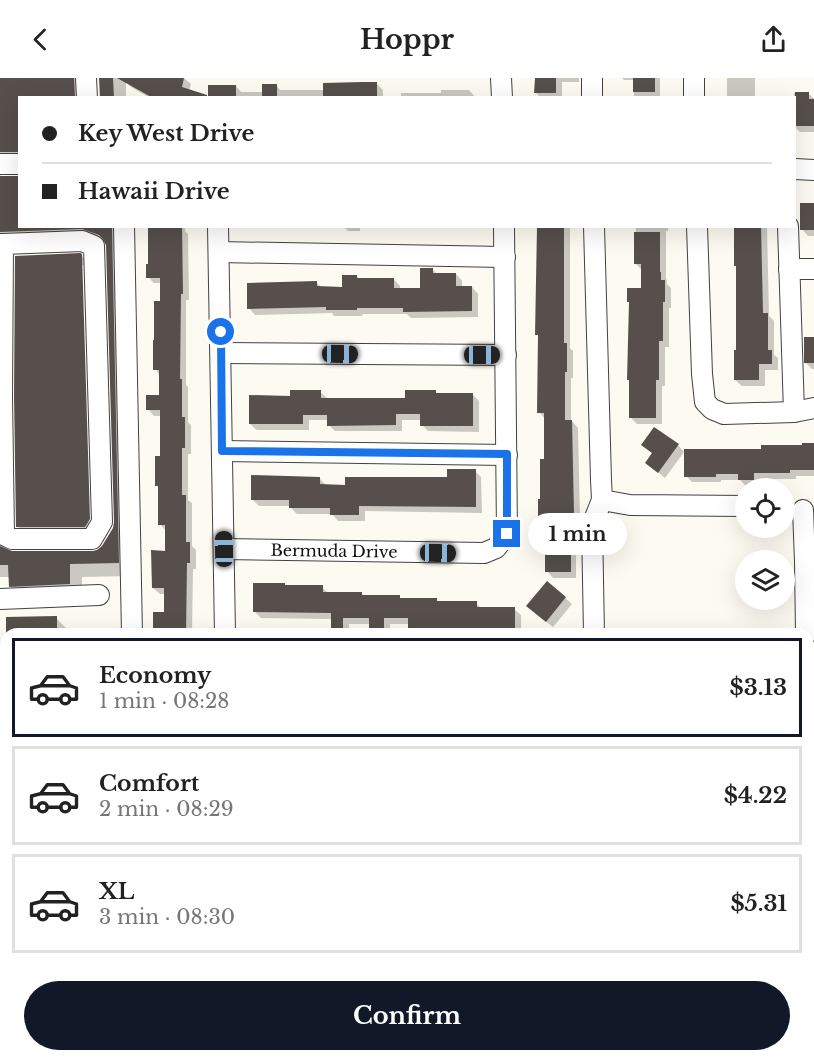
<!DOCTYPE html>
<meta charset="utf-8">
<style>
body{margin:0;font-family:"Libre Baskerville",serif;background:#f2f2f2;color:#222;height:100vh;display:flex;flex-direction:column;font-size:22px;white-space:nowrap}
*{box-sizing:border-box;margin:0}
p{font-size:20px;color:#767676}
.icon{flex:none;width:33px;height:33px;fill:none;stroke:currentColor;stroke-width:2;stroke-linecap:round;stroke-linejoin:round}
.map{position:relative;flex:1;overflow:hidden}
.drawer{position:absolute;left:0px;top:550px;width:814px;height:434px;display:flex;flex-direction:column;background:#fff;border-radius:18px 18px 0 0;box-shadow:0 6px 24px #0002}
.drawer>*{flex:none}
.guide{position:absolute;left:18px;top:18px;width:778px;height:132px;border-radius:0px;box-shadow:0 6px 24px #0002;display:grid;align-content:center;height:132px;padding:0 24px;background:#fff}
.controls{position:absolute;left:735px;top:400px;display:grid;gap:12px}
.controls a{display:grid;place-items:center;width:60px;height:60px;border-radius:50%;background:#fff;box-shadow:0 6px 24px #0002;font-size:30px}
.end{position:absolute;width:27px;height:27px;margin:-14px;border:8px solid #1a73e8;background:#fff;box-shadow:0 0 0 3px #fff}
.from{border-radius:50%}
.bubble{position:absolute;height:42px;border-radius:21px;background:#fff;box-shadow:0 6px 24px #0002;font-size:20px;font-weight:700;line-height:42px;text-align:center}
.car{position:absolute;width:18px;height:36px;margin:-18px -9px;border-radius:8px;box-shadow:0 0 4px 2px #0007;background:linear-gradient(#222 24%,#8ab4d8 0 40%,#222 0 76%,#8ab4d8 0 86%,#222 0)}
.guide b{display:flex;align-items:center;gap:21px;height:57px;font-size:22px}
.guide b+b{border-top:2px solid #e0e0e0}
.guide i{width:15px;height:15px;background:#222}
ul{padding:10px 0 0;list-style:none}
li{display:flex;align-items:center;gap:18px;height:99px;margin:0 12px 9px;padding:0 12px;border:3px solid #e0e0e0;border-radius:0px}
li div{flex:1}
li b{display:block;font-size:22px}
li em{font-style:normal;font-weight:700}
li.current{border-color:#111827}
li>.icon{width:54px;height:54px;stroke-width:1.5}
.primary-button{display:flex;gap:12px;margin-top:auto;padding:12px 24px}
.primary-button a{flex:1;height:69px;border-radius:36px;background:#111827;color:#fff;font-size:24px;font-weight:700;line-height:69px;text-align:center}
header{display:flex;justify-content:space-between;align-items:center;height:78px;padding:0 24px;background:#fff;font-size:27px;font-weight:700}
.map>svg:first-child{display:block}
.shadow{fill:#0003;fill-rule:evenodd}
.building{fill:#564f4c}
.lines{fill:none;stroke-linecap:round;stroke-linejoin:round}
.minor-casing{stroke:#424242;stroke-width:22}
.major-casing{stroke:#202020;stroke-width:28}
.minor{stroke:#fff;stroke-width:20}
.major{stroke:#e9c477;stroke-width:26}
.route{stroke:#1a73e8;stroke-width:8}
.labels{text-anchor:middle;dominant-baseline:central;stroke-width:6;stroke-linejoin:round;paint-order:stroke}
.street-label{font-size:16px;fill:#0f0f0f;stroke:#fff}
</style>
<header><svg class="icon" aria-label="back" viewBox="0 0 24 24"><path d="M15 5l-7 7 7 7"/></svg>Hoppr<svg class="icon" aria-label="share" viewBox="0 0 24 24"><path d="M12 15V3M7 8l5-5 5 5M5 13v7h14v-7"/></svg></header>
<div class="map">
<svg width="814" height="983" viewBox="0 0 814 983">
<rect width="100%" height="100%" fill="#fdfaf2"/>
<path class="shadow" d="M0 0H88L87 20H20V86L2 92 0 99 20 148H128L131 498 82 499V518L23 521 10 508V499H0V365L3 368 4 472 12 474 98 473 103 469 114 451 116 444 107 167 96 163 13 166 0 271Z
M101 0H184L191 6 189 13 200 20H150L131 9 126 4V20H102Z
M536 0H579V4H562V20H541L536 15Z
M622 0H660V20H634V2H624Z
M727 0H755V20H727Z
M376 5 383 12V20H209L236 8 241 14H263L276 7 280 12H325Z
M441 12H469L476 20H401V15H441Z
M794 15H808L814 21V54H800L795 49Z
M814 127V158H808L802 151Z
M149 148H185V153L188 156 189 222H186V307L188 309V344L191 347V376H188V422L192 425V468L196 472V491H193L192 556H154V535H166V516H160L153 510 166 474V453L160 446V411L156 407 161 379V338H154L148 331 160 319V297L155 291 162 225V205H154L148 199 149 188Z
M343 148H360V153H348Z
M539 148H570V270L573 273V300H571V342L578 350 580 441H567V463H570L576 469V500H553L547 493V458L539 451 545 383V341L539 334V258L537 256Z
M636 148H668V153H666V201L667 202V206L671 210V230H669V269H665V308H662V346H637L630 339V225L629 224 642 212V192L635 185Z
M735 148H767L769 238 774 243V277L778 280V292H765V308H742L735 302 737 274 738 190Z
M81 177 93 189 101 453 29 460 17 448ZM81 187H84L92 448H89Z
M432 191 437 196H456L462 203V209H472L478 216V239L411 240 407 236H363L362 238H334L332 235 255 237 249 230 317 205 322 210 343 211 357 198 359 201H394L400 208V211H422Z
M814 260V291H812L806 285Z
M320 314 327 320 407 322 435 314 438 316H472L479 323V354L428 353 422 347V342H402V353H335L329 347V342H309V352H257L250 346 291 319Z
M814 366V398H796V401H759V408H746L740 402H721V404H692L686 398 763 373 804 369Z
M642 367H678L684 374 665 400 647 385 653 376Z
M475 393 481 399 482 435 365 433V443H338L332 436H297L291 430V428H259L252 421 319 400 326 407 347 408 449 401Z
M548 505 572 526 553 549 535 535Z
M286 509H322L328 515H361L365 519H399L403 522H437L440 525H476L482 531H514L521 537V556H413L410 553V546H390V556H376L370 551V546H349V556H336L332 553V541L261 540 254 533Z
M7 540H56L66 550V556H7Z
M0 607H6V681H0Z
M0 756H6V790H0Z
M808 891 814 896V983H775V978H808Z
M401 978H437V983H410V980H403Z
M496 978H525V983H496Z
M624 978H640L643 983H615Z
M665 978H679L689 983H663Z"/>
<path class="building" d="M0 0H74L75 20H20V74H0Z
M99 0H113L114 20H100Z
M117 0H184L182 9 207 17V20H153Z
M535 0H556V15H534Z
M633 0H655V14H633Z
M362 4H377V20H323V5Z
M262 6H277V20H262Z
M208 7H236V20H208Z
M795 14H809V21H814V48H795Z
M0 98H20V148H112L119 485 70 486V506L9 509 8 487H0V468L12 473H93L97 472 102 468 113 450 114 444 106 167 103 161 99 157 82 151 0 154Z
M800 125H814V152H800Z
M148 148H182L183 216H181L180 301H182V339H185V370H182V417H186V464H190V485H187L186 556H153V534H164V510H152L151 472 165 473V447H158V408H155V378H160V332H146V317H159V292H153V262H154V223H160V200H146V186H148Z
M734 148H761L763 235H768V272H772V286H759V302H734V272H736V188H734Z
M537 149H564V265H567V294H565V342H572L574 435H561V461H571V494H545V451H538V421H540V381H544V335H537L538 257H535Z
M634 154H660V194H661V202H665V224H663V263H659V302H656V340H629V302H627L629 224H627V210H641V186H634Z
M80 175 82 176 90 441 85 449H16L14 317 15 178Z
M420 190H433V195H456V208H472V233L403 234V230H357V232H326V229L247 231V205L317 203V208L342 209V197H357V200H394V210H420Z
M804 259H814V285H804Z
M290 312H321V320H405V312H436V315H473V348H420V336H396V347L327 348V337H303V346H249V317L290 318Z
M654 349 679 366 658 395 645 385 652 375 641 367Z
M802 365H814V392H790V395H754V402H738V396H716V399H684V371H761V367H802Z
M447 391H476V429L359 428V437H330V430H289V422H251V397L320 399V406L345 407V399H447Z
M547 503 566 519 546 544 526 528Z
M253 505H285V507H323V514H362V517H400V520H437V523H477V529H515V556H447V554H408V540H384V551H369V540H343V554H331V535L253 534Z
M57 538V556H6V539Z"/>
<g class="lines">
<g class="minor-casing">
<g id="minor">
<path d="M86 0 87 20"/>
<path d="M501 0 502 20"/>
<path d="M592 0V20"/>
<path d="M694 0V20"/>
<path d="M0 86H20"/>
<path d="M795 91 814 92"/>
<path d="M124 148 132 556"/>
<path d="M218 148 225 556"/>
<path d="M594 148 601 402 602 422 630 427 746 428"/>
<path d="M697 148 702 296 705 324 712 331 724 336 794 334 814 330"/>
<path d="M788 148 794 334"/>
<path d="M0 166H3L2 317 4 457 12 461H92L102 444 94 168 82 163 3 166"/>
<path d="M219 174 505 179"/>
<path d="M789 191H814"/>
<path d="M221 275 506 277"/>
<path d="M222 373 507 377"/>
<path d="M803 432 805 483 806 556"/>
<path id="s1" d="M224 471 484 475 496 470 507 456 504 148"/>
<path d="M0 521 99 517"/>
<path d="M594 556 592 447 602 422"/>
<path d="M0 580H6"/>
<path d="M808 716 809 796"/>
<path d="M808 862H814"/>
<path d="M0 898 6 899"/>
<path d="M350 978V983"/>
<path d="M31 983 51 981 50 978"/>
<path d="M116 983 123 981 122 978"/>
<path d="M177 983V978"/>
<path d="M365 983V978"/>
<path d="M464 983V978"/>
<path d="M561 983V978"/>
<path d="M747 983V978"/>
</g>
</g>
<g class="major-casing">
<path id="major" d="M808 796 814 797
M808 829H814
M0 929H6
M0 956 6 955"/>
</g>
<use href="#minor" class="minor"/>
<use href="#major" class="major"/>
</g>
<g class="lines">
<path class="route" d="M221 254 222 373 507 376V456"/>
</g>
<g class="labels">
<g class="street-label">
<text stroke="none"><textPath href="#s1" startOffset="110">Bermuda Drive</textPath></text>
</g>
</g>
</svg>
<div class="controls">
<a><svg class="icon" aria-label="locate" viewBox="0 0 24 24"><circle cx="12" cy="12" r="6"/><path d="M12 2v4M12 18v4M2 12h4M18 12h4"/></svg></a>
<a><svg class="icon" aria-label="layers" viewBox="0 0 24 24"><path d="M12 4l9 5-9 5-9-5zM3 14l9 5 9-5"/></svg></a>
</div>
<i class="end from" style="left:221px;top:254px"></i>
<i class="end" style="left:507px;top:456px"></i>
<div class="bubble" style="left:528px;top:435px;width:99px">1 min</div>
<i class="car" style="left:340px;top:276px;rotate:91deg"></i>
<i class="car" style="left:482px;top:277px;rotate:90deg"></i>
<i class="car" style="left:224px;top:471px;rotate:359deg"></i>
<i class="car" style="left:438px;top:475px;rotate:91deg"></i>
<div class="guide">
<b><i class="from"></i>Key West Drive</b>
<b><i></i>Hawaii Drive</b>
</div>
<section class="drawer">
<ul>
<li class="current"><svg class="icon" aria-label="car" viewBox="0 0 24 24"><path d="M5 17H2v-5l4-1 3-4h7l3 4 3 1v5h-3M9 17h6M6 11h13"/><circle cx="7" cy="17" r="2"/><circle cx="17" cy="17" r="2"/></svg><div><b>Economy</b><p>1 min · 08:28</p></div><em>$3.13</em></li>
<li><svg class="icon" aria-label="car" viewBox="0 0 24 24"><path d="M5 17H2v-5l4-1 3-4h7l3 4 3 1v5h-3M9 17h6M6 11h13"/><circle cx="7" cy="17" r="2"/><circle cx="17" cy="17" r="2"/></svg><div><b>Comfort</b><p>2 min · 08:29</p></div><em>$4.22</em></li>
<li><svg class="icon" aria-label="car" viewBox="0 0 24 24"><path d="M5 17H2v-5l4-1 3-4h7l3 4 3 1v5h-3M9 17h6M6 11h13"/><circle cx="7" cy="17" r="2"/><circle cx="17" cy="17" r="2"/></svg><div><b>XL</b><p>3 min · 08:30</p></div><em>$5.31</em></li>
</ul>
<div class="primary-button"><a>Confirm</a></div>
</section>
</div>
